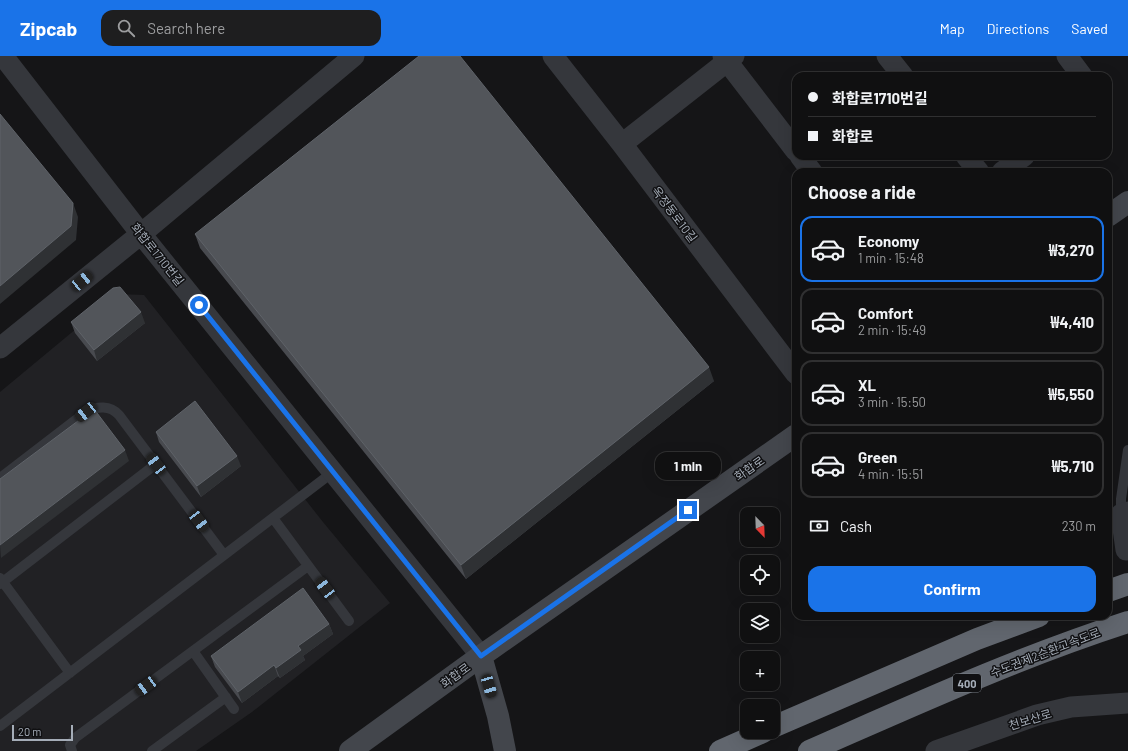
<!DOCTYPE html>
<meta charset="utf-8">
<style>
body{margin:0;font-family:Barlow,"Noto Sans KR",sans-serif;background:#1e1e1f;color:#f1f3f6;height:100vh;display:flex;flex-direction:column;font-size:15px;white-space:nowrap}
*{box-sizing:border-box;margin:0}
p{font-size:13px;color:#9c9d9f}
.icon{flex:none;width:22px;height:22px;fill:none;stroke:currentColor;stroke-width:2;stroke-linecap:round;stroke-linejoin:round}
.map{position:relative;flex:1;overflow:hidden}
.side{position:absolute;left:792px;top:112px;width:320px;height:452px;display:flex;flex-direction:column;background:#101011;border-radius:12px;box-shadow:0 4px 16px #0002,0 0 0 1px #303031}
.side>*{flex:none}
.top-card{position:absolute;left:792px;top:16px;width:320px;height:88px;border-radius:12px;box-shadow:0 4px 16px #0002,0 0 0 1px #303031;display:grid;align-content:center;height:88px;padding:0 16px;background:#101011}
.needle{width:26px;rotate:157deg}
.fabs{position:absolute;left:740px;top:451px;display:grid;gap:8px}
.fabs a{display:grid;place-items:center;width:40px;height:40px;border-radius:8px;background:#101011;box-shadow:0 4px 16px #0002,0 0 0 1px #303031;font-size:20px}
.scale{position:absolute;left:12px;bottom:10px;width:61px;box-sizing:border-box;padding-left:4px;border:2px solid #a5adb8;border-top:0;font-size:11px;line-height:14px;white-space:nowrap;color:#a5adb8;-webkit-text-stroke:3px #101012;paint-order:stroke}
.end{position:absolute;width:18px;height:18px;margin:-9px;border:5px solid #1a73e8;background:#fff;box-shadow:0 0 0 2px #fff}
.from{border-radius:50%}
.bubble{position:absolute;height:28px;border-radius:12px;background:#101011;box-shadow:0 4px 16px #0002,0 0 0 1px #303031;font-size:13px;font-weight:700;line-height:28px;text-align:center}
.car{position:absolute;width:12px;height:24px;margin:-12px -6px;border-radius:5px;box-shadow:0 0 3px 1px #0007;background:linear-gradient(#222 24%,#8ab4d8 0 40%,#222 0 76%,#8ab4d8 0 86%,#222 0)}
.top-card b{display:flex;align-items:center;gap:14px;height:38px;font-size:15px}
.top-card b+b{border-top:1px solid #303031}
.top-card i{width:10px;height:10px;background:#f1f3f6}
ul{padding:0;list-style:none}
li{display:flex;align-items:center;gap:12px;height:66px;margin:0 8px 6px;padding:0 8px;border:2px solid #303031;border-radius:12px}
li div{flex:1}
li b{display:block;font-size:15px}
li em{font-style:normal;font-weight:700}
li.current{border-color:#1a73e8}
li>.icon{width:36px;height:36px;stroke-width:1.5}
h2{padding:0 16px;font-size:18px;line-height:48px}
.pay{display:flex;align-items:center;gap:10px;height:44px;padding:0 16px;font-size:15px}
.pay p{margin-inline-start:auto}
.cta{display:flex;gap:8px;margin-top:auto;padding:8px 16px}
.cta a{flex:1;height:46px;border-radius:12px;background:#1a73e8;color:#fff;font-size:16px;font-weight:700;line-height:46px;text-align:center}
header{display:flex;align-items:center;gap:24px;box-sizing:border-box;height:56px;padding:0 20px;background:#1a73e8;color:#fff}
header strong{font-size:19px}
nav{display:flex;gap:22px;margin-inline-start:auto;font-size:14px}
.search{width:280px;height:36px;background:#1e1e1f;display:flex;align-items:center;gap:10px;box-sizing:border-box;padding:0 14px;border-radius:12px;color:#9c9d9f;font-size:15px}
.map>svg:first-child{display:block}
.built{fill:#212124}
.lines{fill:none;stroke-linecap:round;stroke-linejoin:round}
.lane{stroke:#35373c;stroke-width:10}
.street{stroke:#35373c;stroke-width:21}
.secondary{stroke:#43464c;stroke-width:22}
.highway{stroke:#61666e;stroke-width:22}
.wall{fill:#484a4f}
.shaded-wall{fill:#2f3134}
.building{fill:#52555a;stroke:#5f6369}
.route{stroke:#1a73e8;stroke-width:5}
.labels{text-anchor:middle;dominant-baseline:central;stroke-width:3;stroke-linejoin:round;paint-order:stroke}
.shield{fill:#101012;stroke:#787e86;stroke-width:1}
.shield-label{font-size:11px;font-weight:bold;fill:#a5adb8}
.street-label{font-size:12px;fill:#a5adb8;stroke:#101012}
</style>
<header>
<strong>Zipcab</strong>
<div class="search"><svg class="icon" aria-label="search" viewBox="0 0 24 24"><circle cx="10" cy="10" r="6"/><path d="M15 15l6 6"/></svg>Search here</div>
<nav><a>Map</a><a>Directions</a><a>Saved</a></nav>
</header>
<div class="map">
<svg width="1128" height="695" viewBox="0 0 1128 695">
<rect width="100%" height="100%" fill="#151517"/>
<path class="built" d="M118 238 144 239 323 466 390 547 252 656 196 695H0V336Z"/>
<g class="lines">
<path class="lane" d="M0 422 86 356C97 350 110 349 119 359L224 499
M1121 458V443L1128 394
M273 462 349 565
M0 522 70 617
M0 528 156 408
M193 595 234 653
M0 670 333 416
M72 695 70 689 75 682 308 510
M152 695 226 641"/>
<path class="street" d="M3 0 141 178 481 600
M553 0 622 88 796 318
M723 0 796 95
M887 0 903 20
M1067 0 1082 20
M622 88 734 0
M800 100 812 116
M966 100 979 116
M1002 116 1024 100
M0 292 141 178 354 0
M1126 494 1121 458 1128 456
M936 695 1037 659 1071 651 1128 647"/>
<path class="secondary" d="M1108 160 1128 146
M481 600 498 660 505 695
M350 695 481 600 796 379"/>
<path class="highway" d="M1108 535 1128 528
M773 671 977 583 1039 560
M720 695 763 676
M809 695C914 649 1019 601 1128 566"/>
</g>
<path class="wall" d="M195 178 714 325 466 523 200 192Z
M71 266 145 267 97 305 75 277Z
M156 376 241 410 201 441 159 386Z
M329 568 333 578 303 600 305 604 280 622 278 620 242 647 215 611 211 600Z"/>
<path class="shaded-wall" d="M73 147 78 161 76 184 0 248V230Z
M141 256 145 267 97 305 94 294Z
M709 311 714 325 466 523 461 509Z
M125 394 129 405 1 502 0 489Z
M237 400 241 410 201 441 197 430Z
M329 568 333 578 303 600 305 604 280 622 276 612 298 590Z
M274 609 278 620 242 647 238 636Z"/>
<path class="building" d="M419 0H460L709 311 461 509 195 178Z
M0 58 73 147 71 170 0 230Z
M120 231 141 256 94 294 71 266 113 232Z
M195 345 237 400 197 430 156 376Z
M94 353 125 394 0 489V423Z
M303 532 329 568 298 590 301 594 276 612 274 609 238 636 211 600Z"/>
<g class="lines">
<path class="route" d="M199 249 481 600 688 454"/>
</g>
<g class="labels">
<rect class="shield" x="953" y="618" width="28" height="18" rx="3"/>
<g class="shield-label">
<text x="967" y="627">400</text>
</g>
<g class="street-label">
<text transform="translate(675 158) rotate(53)">옥정동로10길</text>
<text transform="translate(158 198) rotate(51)">화합로1710번길</text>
<text transform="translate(749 412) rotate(-35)">화합로</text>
<text transform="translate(1045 596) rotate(-21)">수도권제2순환고속도로</text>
<text transform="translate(455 619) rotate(-36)">화합로</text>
<text transform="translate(1030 663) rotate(-17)">천보산로</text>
</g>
</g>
</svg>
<div class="fabs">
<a><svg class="needle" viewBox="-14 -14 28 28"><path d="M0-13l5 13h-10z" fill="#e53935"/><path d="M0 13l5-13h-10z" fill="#9c9d9f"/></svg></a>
<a><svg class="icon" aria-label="locate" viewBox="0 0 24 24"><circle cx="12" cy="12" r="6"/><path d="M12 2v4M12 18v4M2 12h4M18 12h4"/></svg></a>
<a><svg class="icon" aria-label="layers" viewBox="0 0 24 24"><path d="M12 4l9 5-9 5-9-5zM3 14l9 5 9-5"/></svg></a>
<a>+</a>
<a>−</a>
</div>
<div class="scale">20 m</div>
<i class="end from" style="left:199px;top:249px"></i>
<i class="end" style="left:688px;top:454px"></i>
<div class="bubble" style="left:655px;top:396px;width:66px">1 min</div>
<i class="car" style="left:82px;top:225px;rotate:51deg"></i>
<i class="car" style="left:86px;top:356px;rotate:232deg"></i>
<i class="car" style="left:156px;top:408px;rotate:323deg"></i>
<i class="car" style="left:199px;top:465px;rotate:143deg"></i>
<i class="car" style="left:325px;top:532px;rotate:323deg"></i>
<i class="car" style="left:146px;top:630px;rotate:234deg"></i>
<i class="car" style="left:489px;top:630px;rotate:164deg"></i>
<div class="top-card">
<b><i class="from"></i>화합로1710번길</b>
<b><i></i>화합로</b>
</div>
<section class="side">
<h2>Choose a ride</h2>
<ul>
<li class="current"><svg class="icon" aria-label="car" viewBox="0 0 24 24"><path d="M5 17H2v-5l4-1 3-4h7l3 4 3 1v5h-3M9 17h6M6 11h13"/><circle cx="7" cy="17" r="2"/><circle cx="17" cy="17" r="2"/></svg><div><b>Economy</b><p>1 min · 15:48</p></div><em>₩3,270</em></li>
<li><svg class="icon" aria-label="car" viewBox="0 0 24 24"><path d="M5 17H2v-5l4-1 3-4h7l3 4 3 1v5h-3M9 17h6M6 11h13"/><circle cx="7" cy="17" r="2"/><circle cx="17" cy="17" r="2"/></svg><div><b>Comfort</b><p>2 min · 15:49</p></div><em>₩4,410</em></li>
<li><svg class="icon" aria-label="car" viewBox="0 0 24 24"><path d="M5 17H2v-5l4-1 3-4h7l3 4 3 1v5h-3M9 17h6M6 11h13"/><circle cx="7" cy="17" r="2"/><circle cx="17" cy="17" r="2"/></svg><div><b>XL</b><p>3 min · 15:50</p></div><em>₩5,550</em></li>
<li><svg class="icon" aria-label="car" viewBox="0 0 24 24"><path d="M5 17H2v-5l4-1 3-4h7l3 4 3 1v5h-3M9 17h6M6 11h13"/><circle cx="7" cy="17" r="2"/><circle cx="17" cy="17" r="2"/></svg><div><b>Green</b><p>4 min · 15:51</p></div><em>₩5,710</em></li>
</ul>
<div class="pay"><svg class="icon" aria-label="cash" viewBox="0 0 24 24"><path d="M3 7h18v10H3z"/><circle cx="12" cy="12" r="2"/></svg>Cash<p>230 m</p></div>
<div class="cta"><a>Confirm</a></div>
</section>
</div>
